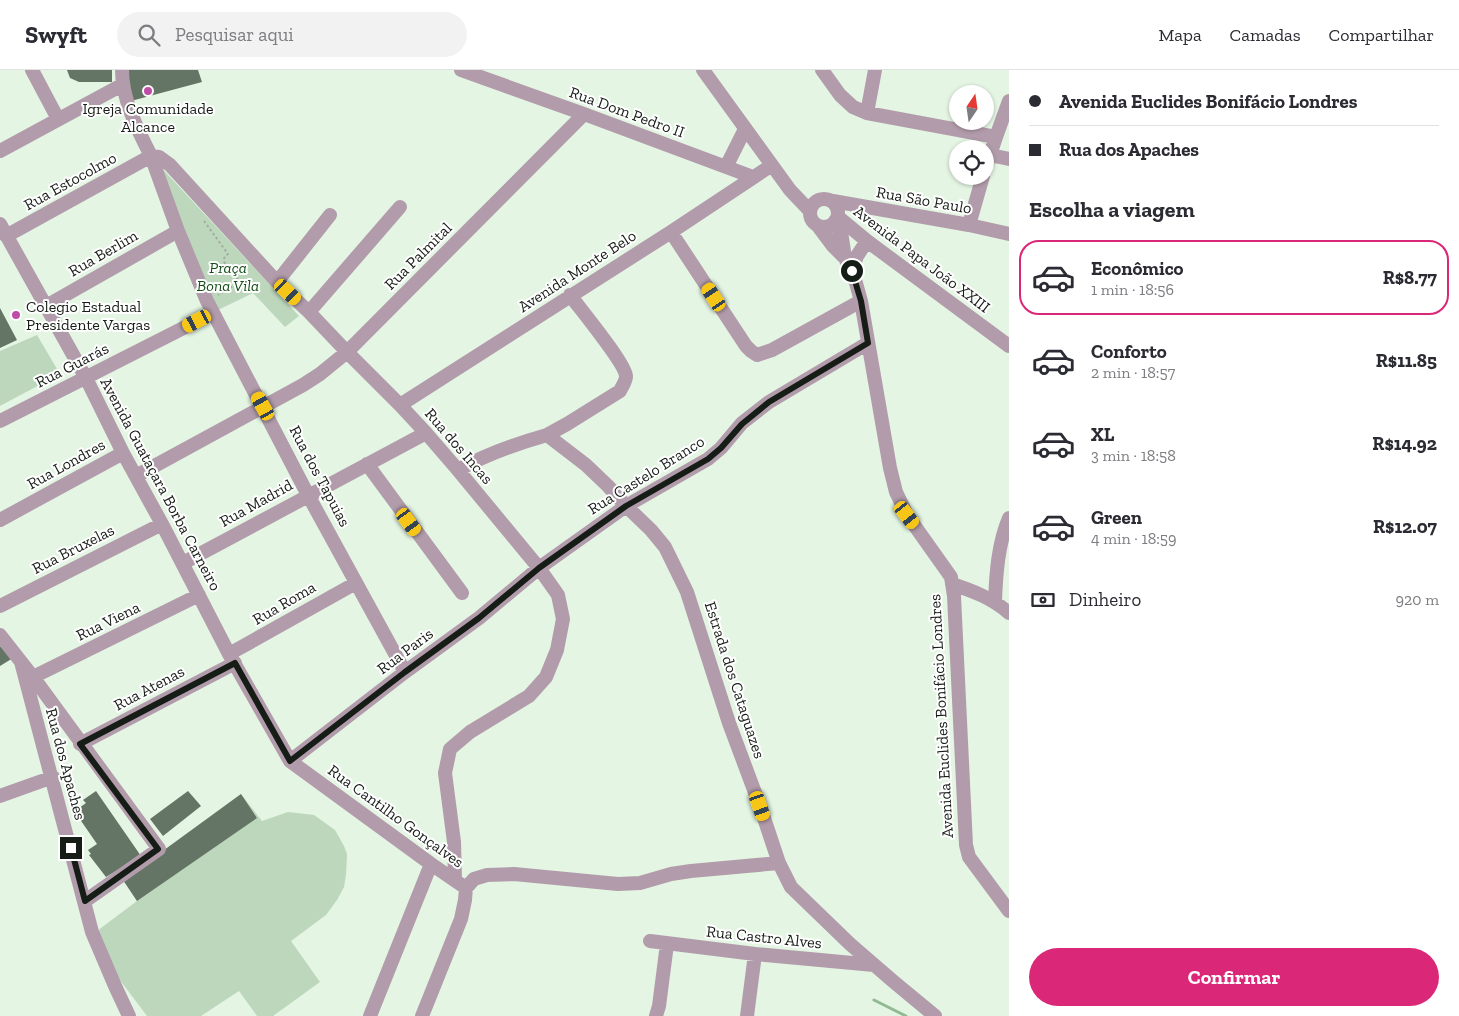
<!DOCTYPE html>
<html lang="pt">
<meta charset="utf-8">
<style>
body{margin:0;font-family:"Zilla Slab",serif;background:#f2f2f3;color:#2b2b33;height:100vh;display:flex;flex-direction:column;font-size:19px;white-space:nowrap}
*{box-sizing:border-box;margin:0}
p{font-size:16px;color:#7c7c81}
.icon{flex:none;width:28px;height:28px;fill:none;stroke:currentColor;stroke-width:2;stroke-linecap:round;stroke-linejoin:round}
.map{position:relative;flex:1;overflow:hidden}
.details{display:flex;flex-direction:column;background:#fff;width:450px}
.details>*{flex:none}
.top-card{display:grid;align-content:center;height:110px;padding:0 20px;background:#fff}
.needle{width:32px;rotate:13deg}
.tools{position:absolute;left:949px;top:15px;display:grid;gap:10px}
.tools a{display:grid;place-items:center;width:45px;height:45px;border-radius:50%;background:#fff;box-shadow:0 1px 4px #0004;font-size:25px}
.end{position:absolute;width:22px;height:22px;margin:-11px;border:6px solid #161c16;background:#fff;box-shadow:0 0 0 2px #fff}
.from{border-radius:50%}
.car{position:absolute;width:15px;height:30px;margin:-15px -8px;border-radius:6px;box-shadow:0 0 4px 1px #0007;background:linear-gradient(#f5c518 24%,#345 0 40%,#f5c518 0 76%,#345 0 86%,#f5c518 0)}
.top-card b{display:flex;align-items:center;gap:18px;height:48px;font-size:19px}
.top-card b+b{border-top:1px solid #e1e1e2}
.top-card i{width:12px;height:12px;background:#2b2b33}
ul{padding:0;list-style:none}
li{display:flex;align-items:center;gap:15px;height:75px;margin:0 10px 8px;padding:0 10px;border:2px solid transparent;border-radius:20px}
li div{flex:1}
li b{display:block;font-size:19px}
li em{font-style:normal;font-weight:700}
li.on{border-color:#db2777}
li>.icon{width:45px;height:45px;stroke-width:1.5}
h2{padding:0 20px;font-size:22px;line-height:60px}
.pay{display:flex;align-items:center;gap:12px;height:55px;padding:0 20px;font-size:19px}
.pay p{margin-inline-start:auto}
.action{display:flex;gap:10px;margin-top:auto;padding:10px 20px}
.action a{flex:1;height:58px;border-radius:30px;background:#db2777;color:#fff;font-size:20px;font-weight:700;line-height:58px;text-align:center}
header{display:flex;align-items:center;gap:30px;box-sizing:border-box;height:70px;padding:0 25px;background:#fff;border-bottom:1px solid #e1e1e2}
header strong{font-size:24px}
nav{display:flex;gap:28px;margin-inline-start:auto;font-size:18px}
.search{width:350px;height:45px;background:#f2f2f3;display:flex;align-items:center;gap:12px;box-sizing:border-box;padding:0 18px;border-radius:28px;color:#7c7c81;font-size:19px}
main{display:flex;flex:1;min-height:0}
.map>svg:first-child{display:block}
.green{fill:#bdd7bc}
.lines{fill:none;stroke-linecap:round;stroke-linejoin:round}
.stream{stroke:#92ba91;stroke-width:3}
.building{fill:#657565}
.path{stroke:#a0aea0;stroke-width:2;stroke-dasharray:2.5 2.5;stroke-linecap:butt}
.minor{stroke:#b29cab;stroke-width:14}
.route{stroke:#161c16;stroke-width:6}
.poi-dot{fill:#bf4ca7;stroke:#fff;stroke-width:2}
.labels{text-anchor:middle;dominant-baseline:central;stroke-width:4;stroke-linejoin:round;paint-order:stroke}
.poi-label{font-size:16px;fill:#161c16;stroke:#fff}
.street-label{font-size:16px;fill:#161c16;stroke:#fff}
.park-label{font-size:16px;font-style:italic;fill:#134d17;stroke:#fff}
</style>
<header>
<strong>Swyft</strong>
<div class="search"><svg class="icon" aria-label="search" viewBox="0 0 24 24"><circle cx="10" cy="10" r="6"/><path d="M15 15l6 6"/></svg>Pesquisar aqui</div>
<nav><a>Mapa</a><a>Camadas</a><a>Compartilhar</a></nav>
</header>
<main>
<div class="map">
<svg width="1009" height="946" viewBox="0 0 1009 946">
<rect width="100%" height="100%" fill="#e4f5e3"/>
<path class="green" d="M158 94 299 246 285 257 253 223 216 241Z
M37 265 60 304 0 336V281Z
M241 724 262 751 288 742 314 745 335 760 344 776 347 784 346 805 344 817 337 830 326 845 291 871 320 912 273 946H257L239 921 201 946H147L107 893 97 861 137 831 123 810Z"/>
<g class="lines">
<path class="stream" d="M874 930 906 946"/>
</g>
<path class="building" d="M67 0H112V12H79L70 8Z
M127 0H198L202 12 131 31Z
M0 238 17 270 0 278Z
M0 576 13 588 0 596Z
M96 721 141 786 106 807 89 785 91 784 88 780 97 774 77 745 82 742 79 738 86 733 83 730Z
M188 721 201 736 163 766 150 749Z
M241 724 257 748 137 831 123 810Z"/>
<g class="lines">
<path class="path" d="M204 151 228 184C224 187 223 189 225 194L240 212 218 225"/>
<path class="minor" d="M32 0 58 49
M122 0C122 30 138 60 151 86L159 87 170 95 277 212 309 242 347 282 400 335 426 363 458 400 539 498 558 525 563 549 557 580 546 607 529 626 470 662 450 679 445 703 454 772 455 810
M461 0 584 44 753 107
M703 0 790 120 809 140
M822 0 840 25 853 37 867 43 996 67
M867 43 875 0
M0 81 122 15
M990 85 1009 89
M726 97 745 59
M985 100 996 67 1009 31
M810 143a14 14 0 1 1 28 0a14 14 0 1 1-28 0Z
M833 131 969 155 1009 164
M838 147 867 171 1009 276
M835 151 842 168 845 188 856 213 861 231 890 398 896 422 907 445 951 507 954 526 966 775 969 787 1009 841
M0 154 86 308 123 383 162 454 229 584 290 691 431 794 466 818 474 809 487 805 514 804 618 814 640 813 671 804 691 801 779 793
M969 155 983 106
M818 156 833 176 845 188
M671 162 746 276 751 281 757 285 772 280 861 231
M6 166 151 86 178 161 207 231 308 425 405 602
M852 201 857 186 867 171
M277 212 330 145
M46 236 178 161
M309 242 400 137
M400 335 671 162 772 95
M0 351 213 243
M547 365 567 354 620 321C622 316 626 312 626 306 625 293 581 240 570 225
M367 394 462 523
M458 400C487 384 515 374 547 365L586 395 608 416 626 436 651 460 665 477 687 522 729 653 760 736 779 793 791 817 850 874 894 912 935 946
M136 406 303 315 320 304 347 282 584 44
M0 450 123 383
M183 493 426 363
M952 514C973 521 992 528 1009 543
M995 532C996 504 998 474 1009 448
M0 536 162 454
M0 565 33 607 159 779 85 831
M229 584 356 513
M21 592 92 862 115 916 129 946
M33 607 199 525
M80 674 235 593
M290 691 405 602 479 548 539 498 626 436 708 389 721 378 742 353 769 332 868 273
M0 726 53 707
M650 871 755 884 874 895
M370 946 431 794
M422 946 461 849 465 830 466 818
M656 946 659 936 667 874
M747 946 755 884"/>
</g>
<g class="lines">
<path class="route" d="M71 778 85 831 158 779 80 674 235 593 290 691 405 602 479 548 539 498 626 436 708 389 721 378 742 354 769 332 868 273 861 231 852 201"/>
</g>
<g class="poi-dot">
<circle cx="148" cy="21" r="5"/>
<circle cx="16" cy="245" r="5"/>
</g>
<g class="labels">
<g class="poi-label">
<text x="148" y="38">Igreja Comunidade<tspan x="148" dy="18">Alcance</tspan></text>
<text x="26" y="236" text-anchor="start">Colegio Estadual<tspan x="26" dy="18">Presidente Vargas</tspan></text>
</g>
<g class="street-label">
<text transform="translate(627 42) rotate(20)">Rua Dom Pedro II</text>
<text transform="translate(70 111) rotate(-29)">Rua Estocolmo</text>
<text transform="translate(924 130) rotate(10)">Rua São Paulo</text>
<text transform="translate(103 183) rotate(-30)">Rua Berlim</text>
<text transform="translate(418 186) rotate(-45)">Rua Palmital</text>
<text transform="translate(922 189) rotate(37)">Avenida Papa João XXIII</text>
<text transform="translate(577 201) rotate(-33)">Avenida Monte Belo</text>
<text transform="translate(72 295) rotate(-27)">Rua Guarás</text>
<text transform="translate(459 376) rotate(49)">Rua dos Incas</text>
<text transform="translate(66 394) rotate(-29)">Rua Londres</text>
<text transform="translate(646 405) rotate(-32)">Rua Castelo Branco</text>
<text transform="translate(320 406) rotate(62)">Rua dos Tapuias</text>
<text transform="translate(161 414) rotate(62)">Avenida Guataçara Borba Carneiro</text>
<text transform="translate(256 433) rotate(-29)">Rua Madrid</text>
<text transform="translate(73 479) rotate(-27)">Rua Bruxelas</text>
<text transform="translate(284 533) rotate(-30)">Rua Roma</text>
<text transform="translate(108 551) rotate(-26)">Rua Viena</text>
<text transform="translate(405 581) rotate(-37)">Rua Paris</text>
<text transform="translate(735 610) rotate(72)">Estrada dos Cataguazes</text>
<text transform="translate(149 618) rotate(-28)">Rua Atenas</text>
<text transform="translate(941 646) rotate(-93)">Avenida Euclides Bonifácio Londres</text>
<text transform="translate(66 694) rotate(75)">Rua dos Apaches</text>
<text transform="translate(396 746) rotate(36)">Rua Cantilho Gonçalves</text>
<text transform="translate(764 867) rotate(6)">Rua Castro Alves</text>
</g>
<g class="park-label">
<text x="228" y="197">Praça<tspan x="228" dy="18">Bona Vila</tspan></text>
</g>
</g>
</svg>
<div class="tools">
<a><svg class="needle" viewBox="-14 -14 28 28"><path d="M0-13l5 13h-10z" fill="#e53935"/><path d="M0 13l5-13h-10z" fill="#7c7c81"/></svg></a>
<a><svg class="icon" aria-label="locate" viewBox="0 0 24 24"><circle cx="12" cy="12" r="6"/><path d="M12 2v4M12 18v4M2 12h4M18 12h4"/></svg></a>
</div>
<i class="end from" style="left:852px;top:201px"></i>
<i class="end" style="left:71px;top:778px"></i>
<i class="car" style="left:288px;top:222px;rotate:133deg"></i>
<i class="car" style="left:714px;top:227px;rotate:327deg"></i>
<i class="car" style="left:197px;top:251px;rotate:243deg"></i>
<i class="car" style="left:263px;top:336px;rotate:331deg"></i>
<i class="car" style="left:907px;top:445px;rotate:143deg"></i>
<i class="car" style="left:409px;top:452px;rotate:144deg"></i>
<i class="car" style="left:760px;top:736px;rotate:161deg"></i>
</div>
<section class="details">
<div class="top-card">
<b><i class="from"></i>Avenida Euclides Bonifácio Londres</b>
<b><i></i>Rua dos Apaches</b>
</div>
<h2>Escolha a viagem</h2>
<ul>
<li class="on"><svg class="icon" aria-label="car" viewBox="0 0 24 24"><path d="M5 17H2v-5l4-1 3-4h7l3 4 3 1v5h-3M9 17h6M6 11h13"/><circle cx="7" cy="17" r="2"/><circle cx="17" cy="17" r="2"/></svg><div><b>Econômico</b><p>1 min · 18:56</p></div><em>R$8.77</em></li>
<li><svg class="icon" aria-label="car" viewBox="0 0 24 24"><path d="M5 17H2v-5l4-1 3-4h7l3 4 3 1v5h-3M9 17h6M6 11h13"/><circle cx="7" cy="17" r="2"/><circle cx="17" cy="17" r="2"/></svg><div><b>Conforto</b><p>2 min · 18:57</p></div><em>R$11.85</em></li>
<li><svg class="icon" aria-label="car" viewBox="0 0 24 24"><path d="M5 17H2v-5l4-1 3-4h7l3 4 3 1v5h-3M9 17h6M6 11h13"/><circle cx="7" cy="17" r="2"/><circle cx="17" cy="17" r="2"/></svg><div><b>XL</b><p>3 min · 18:58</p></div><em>R$14.92</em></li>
<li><svg class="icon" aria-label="car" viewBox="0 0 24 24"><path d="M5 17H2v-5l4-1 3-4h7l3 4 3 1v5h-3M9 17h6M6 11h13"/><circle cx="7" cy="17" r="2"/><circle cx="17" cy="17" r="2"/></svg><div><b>Green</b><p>4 min · 18:59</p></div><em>R$12.07</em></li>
</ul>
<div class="pay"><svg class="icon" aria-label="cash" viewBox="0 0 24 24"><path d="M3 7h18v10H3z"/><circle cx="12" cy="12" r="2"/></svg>Dinheiro<p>920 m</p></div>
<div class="action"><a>Confirmar</a></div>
</section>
</main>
